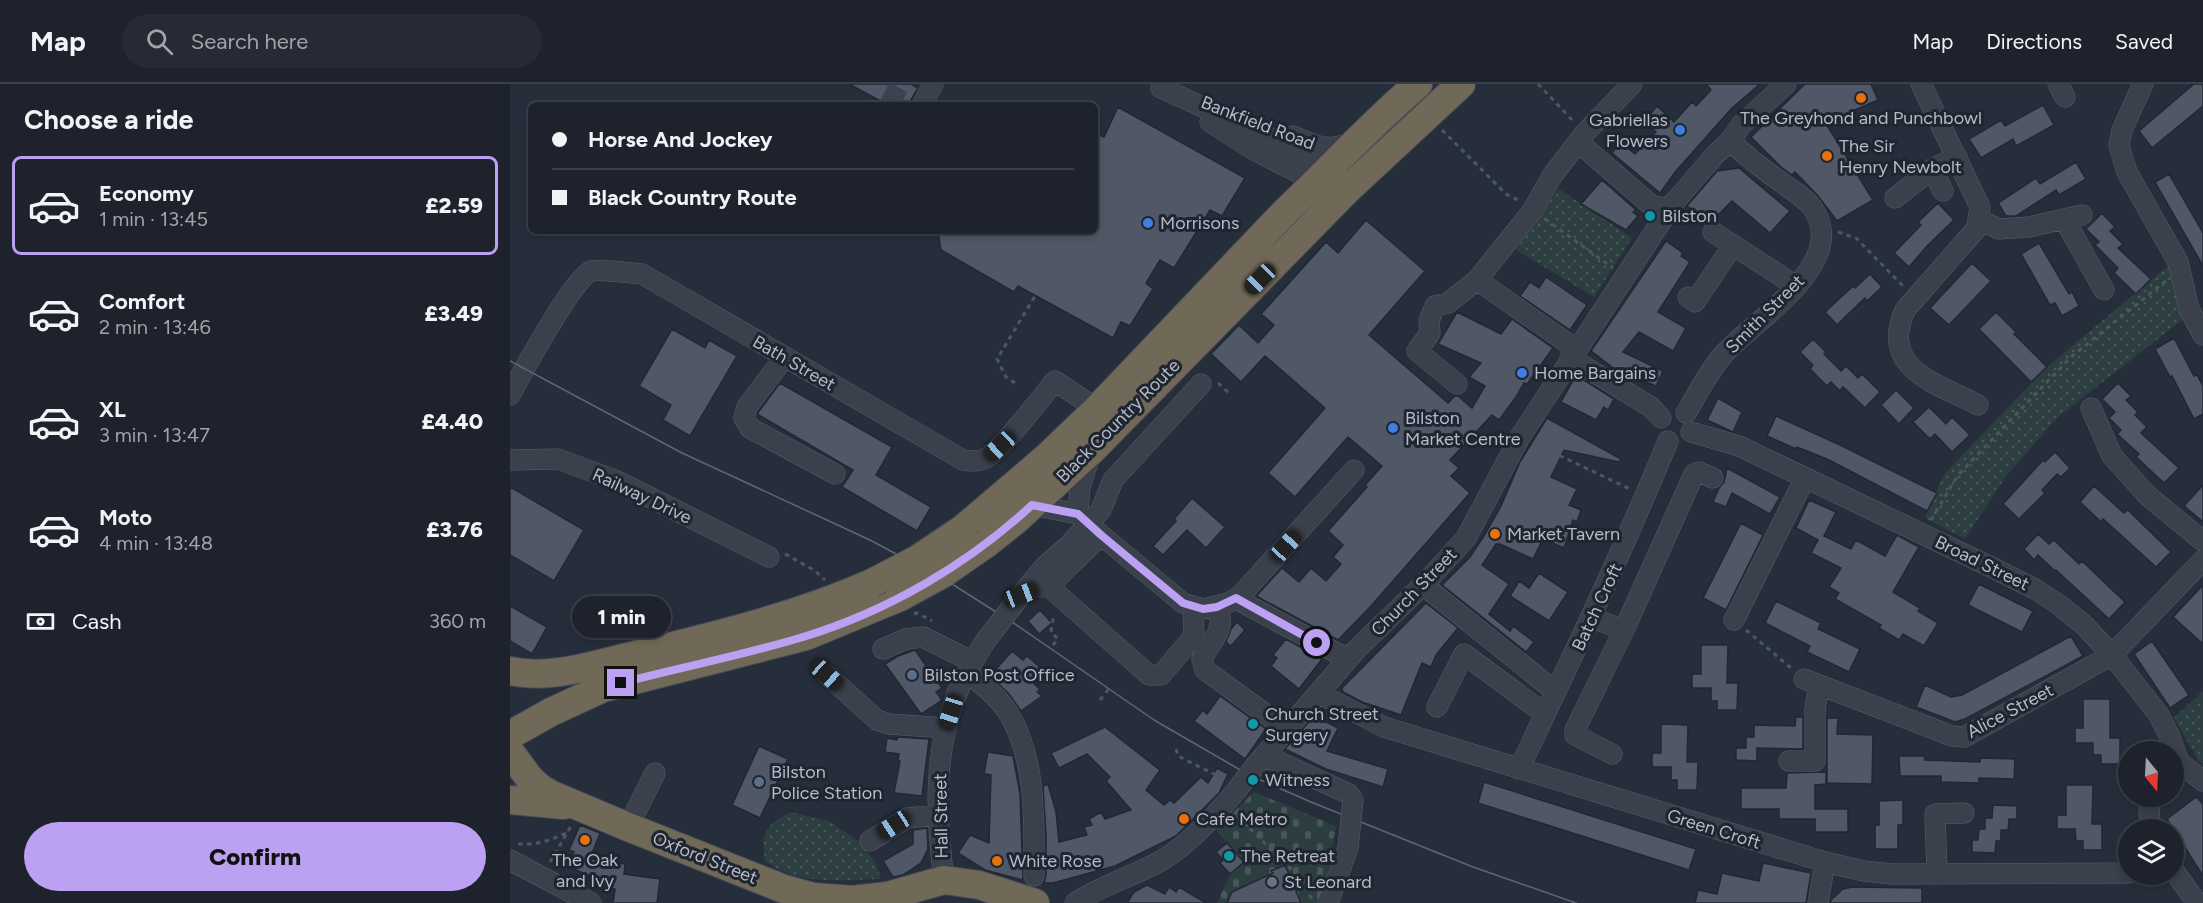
<!DOCTYPE html>
<meta charset="utf-8">
<style>
body{margin:0;font-family:Figtree,sans-serif;background:#252a34;color:#f1f3f6;height:100vh;display:flex;flex-direction:column;font-size:22px;white-space:nowrap}
*{box-sizing:border-box;margin:0}
p{font-size:20px;color:#a0a4a9}
.icon{flex:none;width:33px;height:33px;fill:none;stroke:currentColor;stroke-width:2;stroke-linecap:round;stroke-linejoin:round}
.map{position:relative;flex:1;overflow:hidden}
.sheet{display:flex;flex-direction:column;background:#1d222c;width:510px}
.sheet>*{flex:none}
.banner{position:absolute;left:18px;top:18px;width:570px;height:132px;border-radius:9px;box-shadow:0 3px 9px #0003,0 0 0 2px #3b3f48;display:grid;align-content:center;height:132px;padding:0 24px;background:#1d222c}
.needle{width:39px;rotate:162deg}
.tools{position:absolute;left:1608px;top:657px;display:grid;gap:12px}
.tools a{display:grid;place-items:center;width:66px;height:66px;border-radius:50%;background:#1d222c;box-shadow:0 3px 9px #0003,0 0 0 2px #3b3f48;font-size:30px}
.end{position:absolute;width:27px;height:27px;margin:-14px;border:8px solid #bca0f2;background:#111;box-shadow:0 0 0 3px #111}
.from{border-radius:50%}
.bubble{position:absolute;height:42px;border-radius:21px;background:#1d222c;box-shadow:0 3px 9px #0003,0 0 0 2px #3b3f48;font-size:20px;font-weight:800;line-height:42px;text-align:center}
.car{position:absolute;width:18px;height:36px;margin:-18px -9px;border-radius:8px;box-shadow:0 0 4px 2px #0007;background:linear-gradient(#222 24%,#8ab4d8 0 40%,#222 0 76%,#8ab4d8 0 86%,#222 0)}
.banner b{display:flex;align-items:center;gap:21px;height:57px;font-size:22px}
.banner b+b{border-top:2px solid #3b3f48}
.banner i{width:15px;height:15px;background:#f1f3f6}
ul{padding:0;list-style:none}
li{display:flex;align-items:center;gap:18px;height:99px;margin:0 12px 9px;padding:0 12px;border:3px solid transparent;border-radius:9px}
li div{flex:1}
li b{display:block;font-size:22px}
li em{font-style:normal;font-weight:800}
li.active{border-color:#bca0f2}
li>.icon{width:54px;height:54px;stroke-width:1.5}
h2{padding:0 24px;font-size:27px;line-height:72px}
.pay{display:flex;align-items:center;gap:15px;height:66px;padding:0 24px;font-size:22px}
.pay p{margin-inline-start:auto}
.primary-button{display:flex;gap:12px;margin-top:auto;padding:12px 24px}
.primary-button a{flex:1;height:69px;border-radius:36px;background:#bca0f2;color:#111;font-size:24px;font-weight:800;line-height:69px;text-align:center}
header{display:flex;align-items:center;gap:36px;box-sizing:border-box;height:84px;padding:0 30px;background:#1d222c;border-bottom:2px solid #3b3f48}
header strong{font-size:28px}
nav{display:flex;gap:33px;margin-inline-start:auto;font-size:21px}
.search{width:420px;height:54px;background:#252a34;display:flex;align-items:center;gap:15px;box-sizing:border-box;padding:0 21px;border-radius:33px;color:#a0a4a9;font-size:22px}
main{display:flex;flex:1;min-height:0}
.map>svg:first-child{display:block}
.cemetery{fill:url(#cemetery-stones)}
.park{fill:url(#park-dots)}
.building{fill:#505867;stroke:#212733;stroke-width:1.5}
.lines{fill:none;stroke-linecap:round;stroke-linejoin:round}
.minor-tunnel{stroke:#3c4350;stroke-width:20;stroke-dasharray:20 10;stroke-linecap:butt}
.minor-casing{stroke:#585e6a;stroke-width:21}
.highway-casing{stroke:#454b57;stroke-width:30}
.path{stroke:#4a595d;stroke-width:3;stroke-dasharray:4.5 4.5;stroke-linecap:butt}
.minor{stroke:#3a404c;stroke-width:20}
.highway{stroke:#716958;stroke-width:28}
.tram{stroke:#5f6674;stroke-width:1.5}
.minor-bridge-casing{stroke:#585e6a;stroke-width:21;stroke-linecap:butt}
.highway-bridge-casing{stroke:#454b57;stroke-width:30;stroke-linecap:butt}
.minor-bridge{stroke:#3a404c;stroke-width:20}
.highway-bridge{stroke:#716958;stroke-width:28}
.route{stroke:#bca0f2;stroke-width:8}
.food-dot{fill:#e8710a;stroke:#1f2531;stroke-width:2}
.shop-dot{fill:#3f7fe0;stroke:#1f2531;stroke-width:2}
.culture-dot{fill:#0f9aa8;stroke:#1f2531;stroke-width:2}
.service-dot{fill:#5c6f8a;stroke:#1f2531;stroke-width:2}
.worship-dot{fill:#6b7280;stroke:#1f2531;stroke-width:2}
.labels{text-anchor:middle;dominant-baseline:central;stroke-width:6;stroke-linejoin:round;paint-order:stroke}
.poi-label{font-size:18px;fill:#b6bbc7;stroke:#1f2531;text-anchor:start}
.street-label{font-size:18px;fill:#b6bbc7;stroke:#1f2531}
</style>
<header>
<strong>Map</strong>
<div class="search"><svg class="icon" aria-label="search" viewBox="0 0 24 24"><circle cx="10" cy="10" r="6"/><path d="M15 15l6 6"/></svg>Search here</div>
<nav><a>Map</a><a>Directions</a><a>Saved</a></nav>
</header>
<main>
<section class="sheet">
<h2>Choose a ride</h2>
<ul>
<li class="active"><svg class="icon" aria-label="car" viewBox="0 0 24 24"><path d="M5 17H2v-5l4-1 3-4h7l3 4 3 1v5h-3M9 17h6M6 11h13"/><circle cx="7" cy="17" r="2"/><circle cx="17" cy="17" r="2"/></svg><div><b>Economy</b><p>1 min · 13:45</p></div><em>£2.59</em></li>
<li><svg class="icon" aria-label="car" viewBox="0 0 24 24"><path d="M5 17H2v-5l4-1 3-4h7l3 4 3 1v5h-3M9 17h6M6 11h13"/><circle cx="7" cy="17" r="2"/><circle cx="17" cy="17" r="2"/></svg><div><b>Comfort</b><p>2 min · 13:46</p></div><em>£3.49</em></li>
<li><svg class="icon" aria-label="car" viewBox="0 0 24 24"><path d="M5 17H2v-5l4-1 3-4h7l3 4 3 1v5h-3M9 17h6M6 11h13"/><circle cx="7" cy="17" r="2"/><circle cx="17" cy="17" r="2"/></svg><div><b>XL</b><p>3 min · 13:47</p></div><em>£4.40</em></li>
<li><svg class="icon" aria-label="car" viewBox="0 0 24 24"><path d="M5 17H2v-5l4-1 3-4h7l3 4 3 1v5h-3M9 17h6M6 11h13"/><circle cx="7" cy="17" r="2"/><circle cx="17" cy="17" r="2"/></svg><div><b>Moto</b><p>4 min · 13:48</p></div><em>£3.76</em></li>
</ul>
<div class="pay"><svg class="icon" aria-label="cash" viewBox="0 0 24 24"><path d="M3 7h18v10H3z"/><circle cx="12" cy="12" r="2"/></svg>Cash<p>360 m</p></div>
<div class="primary-button"><a>Confirm</a></div>
</section>
<div class="map">
<svg width="1693" height="819" viewBox="0 0 1693 819">
<defs>
<pattern id="cemetery-stones" width="16" height="16" patternUnits="userSpaceOnUse" patternTransform="scale(1.5)"><rect width="16" height="16" fill="#2c3e40"/><path d="M2 7V4a2 2 0 0 1 4 0v3zM10 15v-3a2 2 0 0 1 4 0v3z" fill="#48585a"/></pattern>
<pattern id="park-dots" width="8" height="8" patternUnits="userSpaceOnUse" patternTransform="scale(1.5)"><rect width="8" height="8" fill="#2c3e40"/><path d="M2 2h.1M6 6h.1" fill="none" stroke="#48585a" stroke-width="1.8" stroke-linecap="round"/></pattern>
</defs>
<rect width="100%" height="100%" fill="#272e3b"/>
<path class="cemetery" d="M744 708 826 742 815 805 806 819H707L720 790 733 778 706 746Z"/>
<path class="park" d="M1049 105 1122 154 1084 213 1006 166Z
M1659 181 1672 236 1548 333 1496 392 1455 455 1415 434 1434 390 1537 283Z
M1693 607V681L1688 676 1664 634Z
M280 728 321 738 348 757 365 777 371 795C333 796 288 802 255 777 251 747 255 743 280 728Z"/>
<path class="building" d="M339 0H401L408 4 398 21H378Z
M1196 0H1250L1222 24 1166 87 1150 109 1102 69 1110 58 1125 70 1146 48 1134 37 1147 22 1164 38 1182 18 1186 22 1201 6Z
M1295 0H1361L1368 16 1322 36 1325 41 1318 43 1363 116 1327 137 1308 112 1285 88 1282 91 1271 83 1241 53Z
M1684 0H1693V22L1642 64 1629 47Z
M1533 21 1544 41 1506 62 1503 55 1471 74 1459 55 1491 36 1495 42Z
M608 23 735 94 712 132 700 126 664 184 650 176 636 199 643 205 620 242 611 238 603 254 508 202 504 208 431 166 428 147H585V49L594 53Z
M1566 78 1576 95 1549 111 1546 106 1506 132H1496L1488 119 1526 94 1530 100Z
M1229 84 1280 127 1260 149 1222 117 1203 136 1197 138 1177 122 1207 87Z
M1659 90 1693 149V182L1645 98Z
M1092 96 1126 126 1123 128 1128 132 1116 146 1071 120Z
M1428 119 1444 136 1418 161 1399 183 1384 169 1411 141 1408 138Z
M1592 129 1605 143 1600 147 1613 160 1608 164 1641 195 1626 210 1604 189 1608 184 1585 161 1589 158 1576 145Z
M856 136 915 187 859 251 938 319 945 312H948L962 324 975 302 959 293 971 279 928 260 947 228 991 250 1002 235 1043 264 1017 300 1014 299 1006 313 989 336 982 331 940 376 949 384 941 392 960 409 861 522 828 556 748 513 747 511 772 484 789 498 801 484 816 497 831 480 823 473 833 461 818 447 857 403 855 401 872 382 838 353 785 413 758 389 815 324 755 272 731 298 701 270 729 241 748 259 764 241 751 230 816 158 828 169Z
M1156 157 1173 169 1171 172 1180 178 1148 228 1176 244 1163 267 1129 248 1113 268 1153 287 1146 302 1106 286 1081 267Z
M1529 159 1559 210 1562 208 1569 222 1552 232 1545 219 1540 221 1511 170Z
M1462 179 1481 197 1439 241 1420 224Z
M1360 190 1372 203 1357 217 1355 214 1327 241 1315 228 1343 202 1345 204Z
M1036 193 1077 221 1060 246 1010 212 1020 198 1029 204Z
M1486 228 1506 248 1504 250 1537 283 1521 298 1469 245Z
M162 245 195 264 199 256 227 272 180 352 153 336 161 321 129 302Z
M1664 254 1684 292 1687 291 1693 302V330L1684 335 1662 292 1660 293 1645 265Z
M1303 255 1316 268 1314 270 1331 287 1336 282 1348 294 1352 290 1370 308 1355 324 1333 303 1330 307 1321 298 1317 302 1300 285 1303 281 1290 268Z
M1066 291 1104 315 1098 326 1094 323 1086 336 1051 318Z
M270 299 382 363 366 391 421 423 407 447 332 403 343 386 247 330Z
M1608 299 1621 312 1616 316 1628 328 1625 331 1637 343 1631 349 1669 384 1654 399 1626 373 1629 370 1607 350 1611 346 1599 334 1605 328 1592 315Z
M1386 306 1404 324 1389 340 1371 321Z
M1208 314 1232 328 1223 348 1197 336Z
M1419 323 1436 340 1442 333 1460 351 1442 368 1425 350 1420 355 1403 338Z
M1266 332 1328 360 1427 409 1417 427 1319 376 1287 363 1286 365 1257 352Z
M1037 334 1111 375 1109 378 1054 366 1041 393 1067 405 1059 421 1071 426 1067 438 1063 436 1054 464 1033 455 1023 475 990 460H986L972 481 999 500 979 530 1000 547 1003 542 1024 558 1016 568 932 501 960 473 974 452 991 422 1010 378Z
M1545 368 1560 384 1551 393 1547 390 1532 406 1535 409 1509 435 1493 420 1533 376 1535 378Z
M1217 384 1270 413 1260 430 1222 409 1216 423 1203 418 1209 404 1214 398Z
M1693 401V438L1674 422Z
M1584 402 1614 429 1618 426 1661 468 1646 483 1593 435 1591 438 1570 418Z
M0 403 74 446 44 497 0 471Z
M682 414 715 443 696 464 677 446 653 471 643 462 666 437 664 435Z
M1299 416 1326 428 1314 452 1341 465 1346 456 1375 472 1387 451 1409 463 1383 508 1410 524 1408 527 1428 539 1414 562 1393 550 1389 556 1369 544 1371 541 1325 515 1329 509 1319 503 1331 484 1301 469 1308 456 1286 444Z
M1231 439 1253 451 1216 526 1193 514Z
M1528 450 1539 460 1544 456 1569 480 1572 477 1615 518 1599 535 1546 486 1545 487 1528 471 1524 476 1514 465Z
M1029 489 1058 508 1039 537 1000 512 1009 497 1019 504Z
M1469 500 1523 527 1512 548 1458 521Z
M1693 501V560L1663 533Z
M1266 517 1311 539 1308 545 1350 565 1339 588 1297 568 1300 562 1255 539Z
M916 519 948 544 926 571 921 583 912 579 891 631 852 618 833 608 832 604Z
M0 522 37 543 22 570 0 557Z
M530 526 542 539 529 550 518 537Z
M727 538 735 546 721 562 716 558 721 545Z
M1561 552 1573 572 1455 635 1445 638 1406 623 1415 601 1441 613 1452 611Z
M776 555 812 575 789 605 761 582 767 574 763 571Z
M1642 557 1679 611 1660 624 1624 570Z
M1191 561H1218L1217 599H1228L1227 626H1207V617H1201V604H1182V590H1191Z
M405 566 432 604 426 608 432 616 411 630 375 580 388 572Z
M502 567 513 576 517 572 532 585 533 590 524 600 530 605 527 608 532 612 511 627 499 610 480 592Z
M710 612 756 645 735 675 684 637 693 626 697 630Z
M1573 615H1600V654H1610V680H1591V671H1583V659H1565V644H1573Z
M804 632 828 644 817 667 878 685 873 703 816 685 775 665Z
M1286 633H1293V665L1247 664V677L1226 676V664H1236V653H1244V641L1285 642Z
M1317 634H1328L1327 650 1363 651 1362 700 1317 699Z
M1151 640 1178 641 1177 678H1188L1187 706H1167V696H1161V683H1142V669H1151Z
M595 643 650 686 636 706 654 721 660 716 664 719 691 693 698 699 707 684 718 690 709 709 666 752 605 782 543 799H534L536 792V751L533 702 538 700 546 728 549 758 577 751 574 743 582 741 579 735 591 728 595 735 621 726 596 697 600 693 577 670 549 684 541 669Z
M388 653 419 655 412 712 384 709 390 677H388L389 670 375 668 377 654 387 656Z
M249 662 278 675 250 734 222 721Z
M478 668 503 672 510 710 513 796 475 786 448 769 460 751 479 759 481 691 474 690Z
M1389 672H1414L1415 676 1470 678V674L1505 675 1504 695 1469 694V699L1431 698V692H1390Z
M1316 688V700L1305 701V725H1338V748H1305V735H1269V725H1231V704H1276L1277 689Z
M974 698 1186 765 1179 786 968 719Z
M1556 701H1583L1582 740H1592V766H1573V757H1566L1565 745H1547V731H1556Z
M1686 713 1693 720V792L1657 735Z
M1393 716V741H1388V765H1365V741H1369V717Z
M1483 721 1507 722V735H1499L1498 746H1491V757H1486L1485 769 1462 768V756H1468L1469 745H1475V734H1482Z
M70 741 90 749 80 775 115 780 114 790 150 795 147 819H103L105 805 93 803 95 795 82 793 57 782 64 768 59 766Z
M417 744 418 765 411 779 393 791 383 793 373 777 403 760V746Z
M717 759 734 778 720 790 710 779 713 776 706 768Z
M1253 779 1301 789 1296 819H1185L1188 806 1207 810 1212 789 1249 797Z
M775 781 791 819H717L722 808 763 789 761 787Z
M637 801 655 810 659 803 666 808 669 803 696 819H617L624 808Z
M1342 803 1412 804V819H1320L1321 816 1333 805Z"/>
<g class="lines">
<path class="minor-tunnel" d="M379 21 390 0"/>
<g class="minor-casing">
<path id="minor" d="M1411 0 1470 123 1467 144 1395 226C1369 285 1426 299 1468 321
M1548 0 1555 13
M1633 0 1612 46 1609 62 1617 88 1668 178 1679 225 1693 251
M651 4 796 70 806 86 810 105
M412 21 423 0
M700 38 744 66 807 98
M783 52C809 63 816 68 843 58
M1068 58 1141 121 1152 124 1162 121
M1422 85 1433 107
M1385 114 1422 85 1447 73
M1468 135 1489 145 1519 143 1572 131
M1554 135 1594 206
M1203 148 1286 202
M1178 213 1185 218 1223 161
M1066 265 967 196 1023 126 1042 92 1075 49 1122 0
M274 274 237 323 234 334 240 344 325 390
M1060 274 1141 323 1151 334
M947 300 907 267 920 249 919 237 925 222 938 219 967 196
M0 311C11 291 64 193 81 187 89 185 122 189 132 190L453 376C461 377 469 378 476 374 492 365 531 314 545 297L587 325
M1581 324 1602 372 1638 412 1693 457
M1176 329C1188 309 1198 288 1213 271 1244 236 1342 179 1302 123 1295 114 1283 107 1274 100 1255 87 1237 73 1220 57
M1181 348 1229 362 1481 483 1525 505 1548 520 1574 541 1602 571 1649 631 1660 653 1669 678 1693 697
M0 376 48 375 105 396 259 473
M522 421 568 430 591 451 673 519 693 525 718 519 730 512 844 386
M568 430 570 403 581 368
M542 499 545 508 639 591H651L684 552 683 523
M913 501 1046 608
M531 503 542 499 591 451
M511 511 535 482 558 462 591 426 603 396 691 300
M726 515 838 575
M707 523C717 546 702 555 692 575L695 586 776 645
M1082 534 1114 546 1065 646V651L1102 670
M1224 536 1295 394
M1114 546 1184 390 1189 388 1203 394
M373 565 396 555 413 553 463 578
M457 588C471 600 489 613 499 630 527 677 524 739 524 792
M317 591 367 636 379 640 436 644
M1294 595 1442 652 1454 653 1602 571 1693 476
M808 609 874 643 1315 778 1354 787 1382 790 1618 789
M927 623 954 570 1035 630
M752 674 767 677 839 710 843 716
M1279 677H1305V625L1309 601
M746 681 845 567 916 498 956 454 1010 353 1162 121 1205 71 1220 57 1232 40 1276 0
M1009 685C1061 576 1112 469 1158 357
M1641 712 1639 730 1641 746
M118 743 145 689
M360 757 397 734 428 731
M0 776 81 819
M1664 787 1687 819
M1427 790 1425 730 1454 729
M434 796C426 734 423 671 446 612 453 593 464 576 474 559
M565 819C593 800 626 792 654 775 681 758 705 732 726 707
M818 819 838 764
M1308 819 1315 778"/>
</g>
<g class="highway-casing">
<path id="highway" d="M454 444 536 374 587 325 775 128C820 85 861 40 908 0
M477 459 507 435 582 366 837 106 951 0
M0 587C41 596 86 580 126 571 206 552 287 532 362 499
M0 651 41 628 93 604 296 552 390 513
M0 668 20 695 30 704 42 711 118 743 274 805 303 813 342 816 378 812 434 796 469 801 525 819
M0 716 54 721"/>
</g>
<path class="path" d="M1028 0 1064 38
M932 46 996 110 1010 117
M1035 135 1103 184
M1328 148 1346 154 1393 202
M505 299 496 293 487 275 525 212
M708 299 720 310
M1025 360 1120 405
M1421 436 1448 391 1561 273 1657 196
M275 470 304 486 315 496
M404 530 407 529 422 537
M1236 546 1281 584
M543 561 548 555 541 548 542 539 544 533
M590 616 601 602
M666 665 668 672 714 695
M727 732 793 797 802 816
M8 760C25 761 40 757 56 749
M40 778 61 742"/>
<use href="#minor" class="minor"/>
<use href="#highway" class="highway"/>
<path class="tram" d="M0 277 172 369 360 456 442 500 505 540 644 636 739 691 801 718 963 783 1066 819"/>
<g class="minor-bridge-casing">
<path id="minor-bridge" d="M474 559 511 511
M726 707 746 681
M838 764 843 716"/>
</g>
<g class="highway-bridge-casing">
<path id="highway-bridge" d="M362 499 408 475 454 444
M390 513 434 489 477 459"/>
</g>
<use href="#minor-bridge" class="minor-bridge"/>
<use href="#highway-bridge" class="highway-bridge"/>
</g>
<g class="lines">
<path class="route" d="M111 599C172 583 234 571 293 553 378 527 457 481 522 421L568 430 591 451 673 519 693 525 707 523 726 514 807 559"/>
</g>
<g class="food-dot">
<circle cx="1351" cy="14" r="6"/>
<circle cx="1317" cy="72" r="6"/>
<circle cx="985" cy="450" r="6"/>
<circle cx="674" cy="735" r="6"/>
<circle cx="75" cy="756" r="6"/>
<circle cx="487" cy="777" r="6"/>
</g>
<g class="shop-dot">
<circle cx="1170" cy="46" r="6"/>
<circle cx="638" cy="139" r="6"/>
<circle cx="1012" cy="289" r="6"/>
<circle cx="883" cy="344" r="6"/>
</g>
<g class="culture-dot">
<circle cx="1140" cy="132" r="6"/>
<circle cx="743" cy="640" r="6"/>
<circle cx="743" cy="696" r="6"/>
<circle cx="719" cy="772" r="6"/>
</g>
<g class="service-dot">
<circle cx="402" cy="591" r="6"/>
<circle cx="249" cy="698" r="6"/>
</g>
<circle class="worship-dot" cx="762" cy="798" r="6"/>
<g class="labels">
<g class="poi-label">
<text x="1351" y="34" text-anchor="middle">The Greyhond and Punchbowl</text>
<text x="1158" y="36" text-anchor="end">Gabriellas<tspan x="1158" dy="21">Flowers</tspan></text>
<text x="1329" y="62">The Sir<tspan x="1329" dy="21">Henry Newbolt</tspan></text>
<text x="1152" y="132">Bilston</text>
<text x="650" y="139">Morrisons</text>
<text x="1024" y="289">Home Bargains</text>
<text x="895" y="334">Bilston<tspan x="895" dy="21">Market Centre</tspan></text>
<text x="997" y="450">Market Tavern</text>
<text x="414" y="591">Bilston Post Office</text>
<text x="755" y="630">Church Street<tspan x="755" dy="21">Surgery</tspan></text>
<text x="261" y="688">Bilston<tspan x="261" dy="21">Police Station</tspan></text>
<text x="755" y="696">Witness</text>
<text x="686" y="735">Cafe Metro</text>
<text x="731" y="772">The Retreat</text>
<text x="75" y="776" text-anchor="middle">The Oak<tspan x="75" dy="21">and Ivy</tspan></text>
<text x="499" y="777">White Rose</text>
<text x="774" y="798">St Leonard</text>
</g>
<g class="street-label">
<text transform="translate(748 39) rotate(21)">Bankfield Road</text>
<text transform="translate(1255 230) rotate(-45)">Smith Street</text>
<text transform="translate(284 279) rotate(30)">Bath Street</text>
<text transform="translate(608 337) rotate(-45)">Black Country Route</text>
<text transform="translate(132 412) rotate(25)">Railway Drive</text>
<text transform="translate(1472 479) rotate(26)">Broad Street</text>
<text transform="translate(904 508) rotate(-46)">Church Street</text>
<text transform="translate(1087 523) rotate(-65)">Batch Croft</text>
<text transform="translate(1500 627) rotate(-28)">Alice Street</text>
<text transform="translate(431 732) rotate(-91)">Hall Street</text>
<text transform="translate(1204 745) rotate(17)">Green Croft</text>
<text transform="translate(195 774) rotate(22)">Oxford Street</text>
</g>
</g>
</svg>
<div class="tools">
<a><svg class="needle" viewBox="-14 -14 28 28"><path d="M0-13l5 13h-10z" fill="#e53935"/><path d="M0 13l5-13h-10z" fill="#a0a4a9"/></svg></a>
<a><svg class="icon" aria-label="layers" viewBox="0 0 24 24"><path d="M12 4l9 5-9 5-9-5zM3 14l9 5 9-5"/></svg></a>
</div>
<i class="end from" style="left:807px;top:559px"></i>
<i class="end" style="left:111px;top:599px"></i>
<div class="bubble" style="left:62px;top:512px;width:99px">1 min</div>
<i class="car" style="left:750px;top:195px;rotate:225deg"></i>
<i class="car" style="left:490px;top:362px;rotate:227deg"></i>
<i class="car" style="left:776px;top:462px;rotate:42deg"></i>
<i class="car" style="left:511px;top:511px;rotate:69deg"></i>
<i class="car" style="left:317px;top:591px;rotate:132deg"></i>
<i class="car" style="left:441px;top:628px;rotate:197deg"></i>
<i class="car" style="left:384px;top:741px;rotate:237deg"></i>
<div class="banner">
<b><i class="from"></i>Horse And Jockey</b>
<b><i></i>Black Country Route</b>
</div>
</div>
</main>
